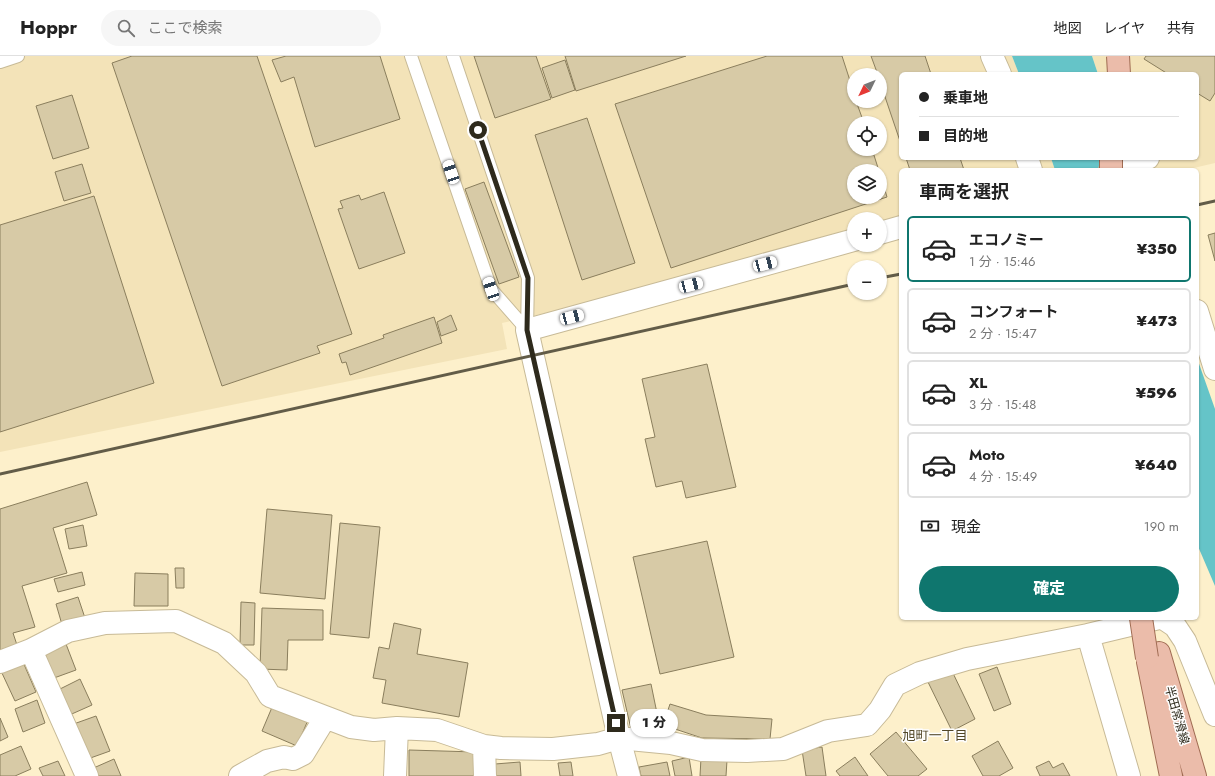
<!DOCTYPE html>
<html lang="ja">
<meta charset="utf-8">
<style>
body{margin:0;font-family:Jost,"Noto Sans JP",sans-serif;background:#f6f6f6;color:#222;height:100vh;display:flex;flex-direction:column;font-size:15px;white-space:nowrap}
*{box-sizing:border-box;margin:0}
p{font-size:13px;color:#767676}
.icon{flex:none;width:22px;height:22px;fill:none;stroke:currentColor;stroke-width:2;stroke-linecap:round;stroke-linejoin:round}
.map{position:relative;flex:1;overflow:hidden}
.side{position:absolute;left:899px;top:112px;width:300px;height:452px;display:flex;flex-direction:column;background:#fff;border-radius:6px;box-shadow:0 1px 3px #0004}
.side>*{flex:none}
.top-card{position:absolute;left:899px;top:16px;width:300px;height:88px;border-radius:6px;box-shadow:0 1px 3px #0004;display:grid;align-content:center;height:88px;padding:0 20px;background:#fff}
.needle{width:26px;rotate:227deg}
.controls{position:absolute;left:847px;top:12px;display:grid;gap:8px}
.controls a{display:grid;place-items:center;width:40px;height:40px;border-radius:50%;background:#fff;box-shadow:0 1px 3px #0004;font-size:20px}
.end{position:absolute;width:18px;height:18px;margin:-9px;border:5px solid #2e2a1c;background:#fff;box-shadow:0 0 0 2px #fff}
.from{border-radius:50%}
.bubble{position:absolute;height:28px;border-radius:14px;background:#fff;box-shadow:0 1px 3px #0004;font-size:13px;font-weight:800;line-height:28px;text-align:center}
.car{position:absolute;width:12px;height:24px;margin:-12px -6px;border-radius:5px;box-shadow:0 0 3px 1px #0007;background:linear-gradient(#fff 24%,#345 0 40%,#fff 0 76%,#345 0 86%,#fff 0)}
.top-card b{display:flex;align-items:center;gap:14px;height:38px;font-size:15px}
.top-card b+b{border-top:1px solid #e0e0e0}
.top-card i{width:10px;height:10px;background:#222}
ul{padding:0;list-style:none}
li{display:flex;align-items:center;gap:12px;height:66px;margin:0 8px 6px;padding:0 12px;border:2px solid #e0e0e0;border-radius:6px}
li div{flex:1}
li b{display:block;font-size:15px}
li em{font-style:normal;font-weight:800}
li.active{border-color:#0f766e}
li>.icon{width:36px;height:36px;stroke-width:1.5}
h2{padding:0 20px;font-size:18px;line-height:48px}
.pay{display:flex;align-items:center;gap:10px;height:44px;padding:0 20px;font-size:15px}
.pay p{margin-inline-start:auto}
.button{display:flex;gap:8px;margin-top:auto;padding:8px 20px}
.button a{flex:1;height:46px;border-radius:24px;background:#0f766e;color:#fff;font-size:16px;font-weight:800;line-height:46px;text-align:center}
header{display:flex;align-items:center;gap:24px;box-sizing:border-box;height:56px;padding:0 20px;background:#fff;border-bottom:1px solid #e0e0e0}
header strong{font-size:19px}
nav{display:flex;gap:22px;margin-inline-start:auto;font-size:14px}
.search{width:280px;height:36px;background:#f6f6f6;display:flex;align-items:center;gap:10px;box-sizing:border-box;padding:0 14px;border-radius:22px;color:#767676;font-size:15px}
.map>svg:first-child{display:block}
.built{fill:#f3e3b8;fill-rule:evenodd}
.water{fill:#65c4c8}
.building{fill:#d7caa6;stroke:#8a7e5d}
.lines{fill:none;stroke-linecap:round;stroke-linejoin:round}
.service-casing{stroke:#c7ba97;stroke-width:14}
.minor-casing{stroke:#c7ba97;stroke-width:24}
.tertiary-casing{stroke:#c7ba97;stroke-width:24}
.primary-casing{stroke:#a06c53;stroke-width:24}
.service{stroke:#fff;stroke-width:12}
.minor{stroke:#fff;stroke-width:22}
.tertiary{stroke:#fff;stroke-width:22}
.primary{stroke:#ebbcaa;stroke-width:22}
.rail{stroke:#625c48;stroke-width:3}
.primary-bridge-casing{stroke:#a06c53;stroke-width:24;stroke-linecap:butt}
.primary-bridge{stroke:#ebbcaa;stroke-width:22}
.route{stroke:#2e2a1c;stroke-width:5}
.labels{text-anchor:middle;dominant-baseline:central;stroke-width:3;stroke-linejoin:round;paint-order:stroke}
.street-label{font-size:12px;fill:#2e2a1c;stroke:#fefefe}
.neighbourhood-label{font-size:13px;fill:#524727;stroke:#fefefe}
</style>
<header>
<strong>Hoppr</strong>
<div class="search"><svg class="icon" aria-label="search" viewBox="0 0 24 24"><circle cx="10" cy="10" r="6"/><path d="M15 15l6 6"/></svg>ここで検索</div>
<nav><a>地図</a><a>レイヤ</a><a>共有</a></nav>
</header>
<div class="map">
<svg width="1215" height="720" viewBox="0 0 1215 720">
<rect width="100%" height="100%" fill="#fdf0cb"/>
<path class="built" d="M0 0H1012L1019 18H901V102H1051L1055 114H901V175L880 180V163H854V186L502 267 507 293 0 396ZM854 19H880V45H854ZM854 67H880V93H854ZM854 115H880V141H854Z
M1092 0H1215V107L1185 114H1131L1127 102H1197V18H1098Z"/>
<path class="water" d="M1012 0H1092L1098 18H1019Z
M1051 102H1127L1131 114H1055Z
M1197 302 1215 353V530L1197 488Z"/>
<path class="building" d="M132 0H257L352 278 317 290 320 297 222 330 112 7Z
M286 0H380L400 63 315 91 294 21 281 26 272 4Z
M474 0H536L551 43 495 62Z
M565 0H686L576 35Z
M767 0H842L854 37V45H856L864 67H854V93H872L879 115H854V141H880V118L887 141 671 212 615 48Z
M871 0H925L931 18H901V88L880 26V19H878Z
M1146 0H1215V37L1210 45 1197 37V18H1168L1144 3Z
M565 4 575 34 552 42 542 12Z
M72 39 89 92 53 103 36 50Z
M587 62 635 207 582 224 535 79Z
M906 102H960L964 114H910Z
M82 108 91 137 64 145 55 116Z
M484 126 519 221 499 228 465 133Z
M384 136 405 197 359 213 338 153 343 152 340 145 359 139 361 144Z
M94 140 154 327 0 376V169Z
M1215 177V205L1208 179Z
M451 259 457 274 441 280 437 266Z
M434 261 442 287 350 319 346 306 342 307 339 298 384 282 383 279Z
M707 308 736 431 686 442 682 425 656 431 645 383 655 381 642 323Z
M87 426 97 459 53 472 67 517 22 530 35 571 13 577 17 589 0 594V453Z
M267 453 332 459 325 543 260 537Z
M340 467 380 471 369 582 330 578Z
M83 469 87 490 69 493 65 473Z
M707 485 734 601 660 618 633 501Z
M175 512H184V532H176Z
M82 516 85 529 58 536 54 523Z
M135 517 168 518V550H134Z
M78 541 86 565 63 572 56 548Z
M241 546 255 547 254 589H240Z
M262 552 323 554V584H288L287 614 260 613Z
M394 567 421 573 417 598 468 607 459 661 382 647 386 624 373 622 379 591 389 593Z
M66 588 76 614 54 622 44 595Z
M23 606 36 636 15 645 1 615Z
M997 611 1011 648 994 655 979 618Z
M951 613 975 663 952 675 927 624Z
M80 623 92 649 65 661 54 636Z
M651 628 659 667 631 673 622 634Z
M37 644 45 667 23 676 15 653Z
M670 648 706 659 772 663 770 683 702 682 663 669Z
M273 649 308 664 297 690 262 675Z
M96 660 110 695 82 705 68 670Z
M0 662 8 681 0 685Z
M896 676 927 713 918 720H888L870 698Z
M998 685 1013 712 999 720H983L972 700Z
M21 690 31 713 15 720H0V699Z
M822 691 826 720H806L802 694Z
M409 694 476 696V720H409Z
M689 701 692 720H675L672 705Z
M855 701 868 720H840L836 715Z
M701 702 727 704 726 720H700Z
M114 703 121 720H92L89 714Z
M58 705 65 720H43L39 712Z
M1049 705 1053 712 1063 707 1070 720H1040L1036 711Z
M520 706 521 720H496L495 708Z
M571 706 573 720H560L558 707Z
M667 706 670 720H641L639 711Z"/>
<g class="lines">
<g class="service-casing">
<path id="service" d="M411 0 491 233 527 274
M453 0 528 222 527 274
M0 6 18 0"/>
</g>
<g class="minor-casing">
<path id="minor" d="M992 0 1000 18
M1027 102 1031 114
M1110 114 1148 102
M880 177 901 171
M1197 255 1215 313
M1163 562 1175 570 1185 585 1215 659
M31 594 87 720
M0 606 31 594 68 575 105 567 176 565 224 587 256 617 270 640 351 671 374 674 397 672 437 674 484 690 501 692 553 693 598 688 619 682 671 687 702 694 747 695 783 693 828 675 867 669 880 654 895 629 920 617 967 603 1088 579
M619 682 527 274 854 184
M484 690 485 720
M240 720 267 705 284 701 293 703 303 698 325 662
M395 720 397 672
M1129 720 1088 579 1159 562"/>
</g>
<g class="tertiary-casing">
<path id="tertiary" d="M619 682 629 720"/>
</g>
<g class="primary-casing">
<path id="primary" d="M1159 597 1195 720
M1148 606 1171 720"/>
</g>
<use href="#service" class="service"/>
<use href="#minor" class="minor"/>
<use href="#tertiary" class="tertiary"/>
<use href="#primary" class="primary"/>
<path class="rail" d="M1197 149 1215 145
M880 222 901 218
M0 418 854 228"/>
<g class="primary-bridge-casing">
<path id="primary-bridge" d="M1118 0 1119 18
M1111 102V114
M1141 562 1147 602"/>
</g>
<use href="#primary-bridge" class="primary-bridge"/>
</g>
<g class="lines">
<path class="route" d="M478 74 528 222 527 274 616 667"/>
</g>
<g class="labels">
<g class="street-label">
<text transform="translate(1177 659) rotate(74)">半田常滑線</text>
</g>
<g class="neighbourhood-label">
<text x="935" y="679">旭町一丁目</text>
</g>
</g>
</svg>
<div class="controls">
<a><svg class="needle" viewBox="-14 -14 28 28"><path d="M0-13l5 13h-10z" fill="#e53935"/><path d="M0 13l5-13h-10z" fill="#767676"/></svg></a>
<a><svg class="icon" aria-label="locate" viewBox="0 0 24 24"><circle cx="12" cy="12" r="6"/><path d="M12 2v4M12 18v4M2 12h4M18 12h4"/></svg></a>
<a><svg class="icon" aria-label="layers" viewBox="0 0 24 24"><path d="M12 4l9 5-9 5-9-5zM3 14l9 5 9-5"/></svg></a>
<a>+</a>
<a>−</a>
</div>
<i class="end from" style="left:478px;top:74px"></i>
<i class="end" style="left:616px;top:667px"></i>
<div class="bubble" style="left:630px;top:653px;width:48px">1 分</div>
<i class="car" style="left:451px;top:116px;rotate:341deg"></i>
<i class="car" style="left:765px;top:208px;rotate:75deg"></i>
<i class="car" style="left:691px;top:229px;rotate:75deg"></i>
<i class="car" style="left:491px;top:233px;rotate:341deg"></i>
<i class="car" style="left:572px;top:261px;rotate:75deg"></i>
<div class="top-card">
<b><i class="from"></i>乗車地</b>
<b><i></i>目的地</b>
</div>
<section class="side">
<h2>車両を選択</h2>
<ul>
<li class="active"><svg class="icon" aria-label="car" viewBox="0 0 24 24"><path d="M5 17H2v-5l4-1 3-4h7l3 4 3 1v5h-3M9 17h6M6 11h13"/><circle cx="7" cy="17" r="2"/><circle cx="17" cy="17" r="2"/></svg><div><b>エコノミー</b><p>1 分 · 15:46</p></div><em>¥350</em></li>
<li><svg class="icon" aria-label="car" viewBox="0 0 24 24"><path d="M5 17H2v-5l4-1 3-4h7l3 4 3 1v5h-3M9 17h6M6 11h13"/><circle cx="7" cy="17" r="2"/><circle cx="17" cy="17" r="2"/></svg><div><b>コンフォート</b><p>2 分 · 15:47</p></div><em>¥473</em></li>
<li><svg class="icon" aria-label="car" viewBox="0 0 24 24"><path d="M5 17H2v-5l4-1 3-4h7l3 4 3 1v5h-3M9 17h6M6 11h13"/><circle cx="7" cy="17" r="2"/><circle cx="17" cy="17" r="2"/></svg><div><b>XL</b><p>3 分 · 15:48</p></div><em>¥596</em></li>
<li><svg class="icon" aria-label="car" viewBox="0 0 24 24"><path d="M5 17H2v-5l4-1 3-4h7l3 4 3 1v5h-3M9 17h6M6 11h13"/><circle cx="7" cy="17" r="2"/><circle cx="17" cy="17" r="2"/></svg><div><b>Moto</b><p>4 分 · 15:49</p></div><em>¥640</em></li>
</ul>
<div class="pay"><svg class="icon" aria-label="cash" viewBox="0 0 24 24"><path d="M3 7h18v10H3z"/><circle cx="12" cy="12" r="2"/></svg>現金<p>190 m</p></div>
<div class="button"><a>確定</a></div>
</section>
</div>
